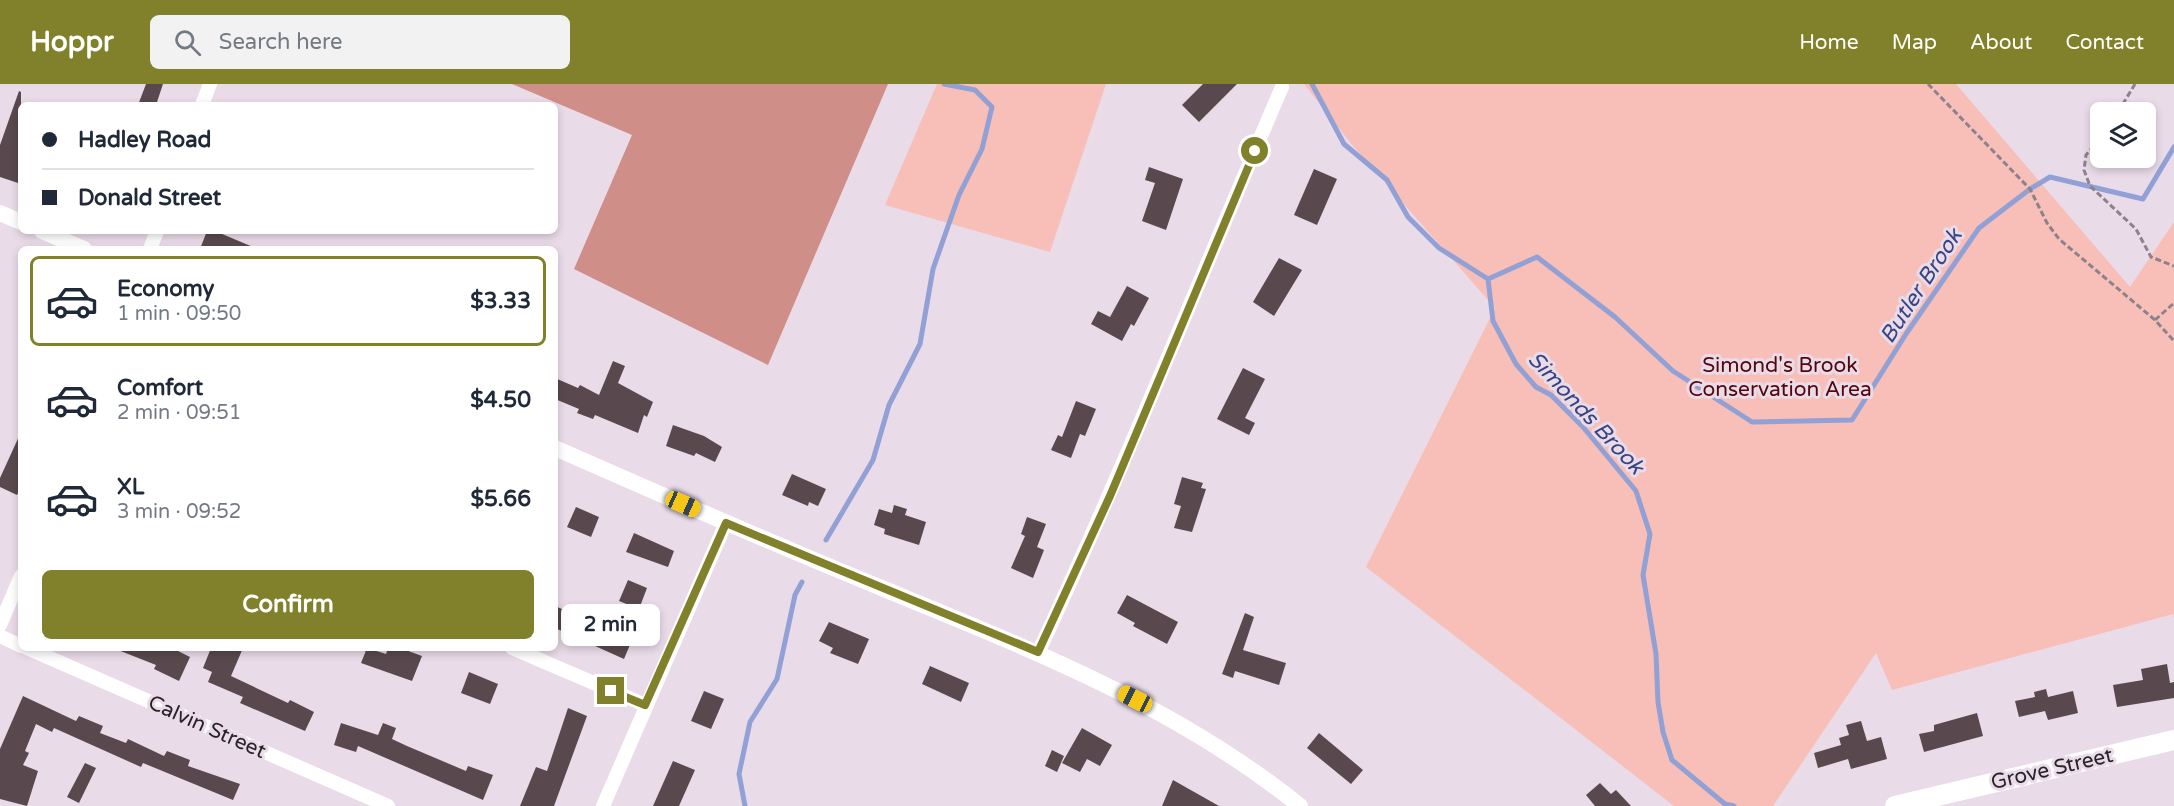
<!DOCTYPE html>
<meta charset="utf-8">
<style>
body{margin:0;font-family:"Varela Round",sans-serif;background:#f2f2f3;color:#1f2937;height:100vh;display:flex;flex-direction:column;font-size:22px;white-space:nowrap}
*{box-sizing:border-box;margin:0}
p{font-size:20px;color:#747a83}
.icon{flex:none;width:33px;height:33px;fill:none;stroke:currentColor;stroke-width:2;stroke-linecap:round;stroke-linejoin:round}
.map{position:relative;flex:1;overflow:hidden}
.panel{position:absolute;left:18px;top:162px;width:540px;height:405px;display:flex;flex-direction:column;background:#fff;border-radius:9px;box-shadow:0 3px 9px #0003}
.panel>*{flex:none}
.banner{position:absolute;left:18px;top:18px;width:540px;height:132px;border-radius:9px;box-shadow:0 3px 9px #0003;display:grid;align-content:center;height:132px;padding:0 24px;background:#fff}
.controls{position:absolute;left:2090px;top:18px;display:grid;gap:12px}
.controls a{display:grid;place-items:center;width:66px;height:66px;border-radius:9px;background:#fff;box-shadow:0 3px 9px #0003;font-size:30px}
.end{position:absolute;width:27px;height:27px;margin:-14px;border:8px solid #80812a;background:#fff;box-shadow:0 0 0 3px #fff}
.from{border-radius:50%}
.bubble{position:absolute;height:42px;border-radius:9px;background:#fff;box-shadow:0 3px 9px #0003;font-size:20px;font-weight:700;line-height:42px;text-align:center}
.car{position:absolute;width:18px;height:36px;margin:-18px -9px;border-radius:8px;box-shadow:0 0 4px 2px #0007;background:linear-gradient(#f5c518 24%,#345 0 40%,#f5c518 0 76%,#345 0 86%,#f5c518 0)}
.banner b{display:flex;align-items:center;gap:21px;height:57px;font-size:22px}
.banner b+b{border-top:2px solid #e0e1e3}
.banner i{width:15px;height:15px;background:#1f2937}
ul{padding:10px 0 0;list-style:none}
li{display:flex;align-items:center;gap:18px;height:90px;margin:0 12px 9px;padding:0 12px;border:3px solid transparent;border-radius:9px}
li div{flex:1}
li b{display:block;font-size:22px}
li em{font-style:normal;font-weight:700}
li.selected{border-color:#80812a}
li>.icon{width:54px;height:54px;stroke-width:1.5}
.button{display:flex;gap:12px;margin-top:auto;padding:12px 24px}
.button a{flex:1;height:69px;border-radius:9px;background:#80812a;color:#fff;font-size:24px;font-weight:700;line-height:69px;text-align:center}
header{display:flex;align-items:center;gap:36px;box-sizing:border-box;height:84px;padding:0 30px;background:#80812a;color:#fff}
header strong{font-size:28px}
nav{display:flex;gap:33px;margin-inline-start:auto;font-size:21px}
.search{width:420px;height:54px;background:#f2f2f3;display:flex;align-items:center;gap:15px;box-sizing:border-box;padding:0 21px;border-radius:9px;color:#747a83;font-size:22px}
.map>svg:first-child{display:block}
.green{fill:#f8beb8}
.forest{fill:#cf8e88}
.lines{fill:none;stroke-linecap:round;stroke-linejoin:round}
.stream{stroke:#91a0d5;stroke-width:5}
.building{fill:#59494e}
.path{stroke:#8c828c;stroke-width:3;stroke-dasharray:6 3;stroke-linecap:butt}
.minor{stroke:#fff;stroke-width:14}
.tertiary{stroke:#fff;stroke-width:16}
.secondary{stroke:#fff;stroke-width:20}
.route{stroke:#80812a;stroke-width:8}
.labels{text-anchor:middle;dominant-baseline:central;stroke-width:6;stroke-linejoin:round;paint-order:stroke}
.park-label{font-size:21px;fill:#55060b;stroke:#eadbe9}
.street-label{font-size:21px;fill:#282328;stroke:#eadbe9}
.water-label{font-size:22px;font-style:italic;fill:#364485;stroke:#eadbe9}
</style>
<header>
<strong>Hoppr</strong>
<div class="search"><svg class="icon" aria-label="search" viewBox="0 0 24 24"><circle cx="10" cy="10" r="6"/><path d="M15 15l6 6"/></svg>Search here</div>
<nav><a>Home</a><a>Map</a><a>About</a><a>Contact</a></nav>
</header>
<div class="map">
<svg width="2174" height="722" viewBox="0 0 2174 722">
<rect width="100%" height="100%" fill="#eadbe9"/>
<path class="green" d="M937 0H1106L1050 168 885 121Z
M1304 0H1956L2130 203 2174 138V534L2173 530 1892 606 1876 569 1773 722H1674L1366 483 1495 224 1353 62Z"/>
<path class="forest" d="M512 0H888L768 281 574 185 632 51Z"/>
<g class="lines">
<path class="stream" d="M1312 0 1344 60 1387 96 1408 133 1439 164 1488 195 1493 237 1516 280 1536 303 1551 311 1583 343 1636 407 1650 450 1643 491 1656 570 1658 618 1663 648 1672 676 1725 720 1734 722
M1488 195 1537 173 1615 233 1673 287 1752 338 1852 336 1906 250 1979 144 2030 105 2050 93 2143 115 2174 63
M826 456 873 376 889 321 920 260 933 185 959 111 982 65 992 23 975 6 944 0
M745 722 739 690 750 638 777 595 795 511 802 498"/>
</g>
<path class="building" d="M146 0H163L156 21H138Z
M1203 0H1237L1199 38 1182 21Z
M19 7 21 8V100L0 93V61Z
M1149 83 1183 95 1166 146 1142 137 1155 99 1145 96Z
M1314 85 1337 95 1317 141 1294 131Z
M207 147H215L258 165H200Z
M1279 174 1302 186 1274 232 1253 218Z
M1127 202 1149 214 1134 242 1131 240 1122 257 1091 240 1098 227 1110 233Z
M613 277 625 282 618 299 653 318 647 333 644 331 638 349 595 331 593 335 577 329 579 325 555 315V294L578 304 580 301 599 311Z
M1243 284 1265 295 1245 334 1255 339 1249 351 1217 335Z
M1076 317 1096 325 1085 352 1080 350 1071 374 1051 366 1058 351 1062 353Z
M673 341 704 352 722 363 715 378 696 369 694 372 666 362Z
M21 348V403L17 411 0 403V394Z
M792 390 826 405 818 422 809 418 808 422 782 411Z
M1182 393 1203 399 1201 404 1206 405 1192 448 1174 444 1181 422 1174 420Z
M894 421 907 425 905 431 926 438 919 461 884 450 885 445 874 441 879 425 892 429Z
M576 423 599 433 591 453 567 443Z
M1027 433 1046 440 1037 463 1044 466 1033 494 1011 484 1025 452 1021 450Z
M634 449 674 467 668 483 626 468Z
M628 496 647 504 639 525 619 517Z
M1127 511 1178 538 1167 560 1133 542 1135 539 1117 529Z
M555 522 597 540 600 535 624 548 622 552 632 556 624 575 555 544Z
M1245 529 1254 533 1243 566 1286 579 1279 601 1235 587 1233 594 1222 590Z
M829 538 869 555 858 580 830 569 833 564 819 557Z
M113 564H172L190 573 179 597 154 585 156 581Z
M211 564H243L231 592 288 619 290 616 314 628 305 647 240 619 243 613 208 598 212 588 203 584Z
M367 564 386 570 388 564H400L422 572 412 597 361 579Z
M2167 580 2170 599 2174 598V614L2117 623 2113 601 2143 596 2141 585Z
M930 582 969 599 961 618 922 600Z
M469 588 498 600 490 620 461 609Z
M2046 605 2048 613 2073 607 2078 629 2048 636 2045 627 2019 633 2015 617 2035 613 2034 608Z
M704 607 724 615 711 645 691 637Z
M23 612 76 637 79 632 103 642 100 649 126 659 128 655 164 672 167 667 190 676 188 682 240 700 233 716 143 679 141 683 54 644 52 648 36 640 25 667 29 669 23 681 38 687 27 722 0 715V665Z
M568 624 587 632 554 722H520L536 683 547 687Z
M1977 629 1983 652 1924 668 1919 650 1934 647V641Z
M1861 637 1867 657 1881 653 1887 675 1851 685 1848 675 1818 684 1814 669 1841 661 1839 654 1849 651 1846 641Z
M341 639 378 651 383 639 396 644 392 655 407 662 466 687 468 682 493 691 483 716 358 662 356 668 334 661Z
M1082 644 1112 661 1100 682 1087 675 1080 688 1062 679Z
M1319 649 1363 686 1351 700 1307 664Z
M1052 666 1064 672 1057 688 1045 682Z
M673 677 695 686 679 722H653Z
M85 679 96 684 79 719 67 713Z
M1173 696 1219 722H1162Z
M1600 699 1611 710 1616 706 1631 722H1595L1586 711Z"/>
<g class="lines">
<path class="path" d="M1928 0 2030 105 2047 139 2059 155 2155 236 2174 257
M2118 28 2135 0
M2100 55 2086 71 2084 86 2090 102 2136 145 2151 173 2174 182
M2155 236 2174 219"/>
<path class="minor" d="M202 21 210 0
M150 165 157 147
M0 541 21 492
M0 552 21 562
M27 564 388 722
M512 564 645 621
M1038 569C1125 382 1201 191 1282 3
M603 722 726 439"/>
<path class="tertiary" d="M0 129 21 138
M42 147 84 165
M555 364C664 412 774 460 884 505 1030 565 1176 622 1300 722"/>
<path class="secondary" d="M1895 722 2174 656"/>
</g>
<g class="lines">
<path class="route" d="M611 607 645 621 726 439 1038 568 1110 412 1255 67"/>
</g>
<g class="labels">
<g class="park-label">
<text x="1780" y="281">Simond's Brook<tspan x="1780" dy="24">Conservation Area</tspan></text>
</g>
<g class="street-label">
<text transform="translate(207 643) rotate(24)">Calvin Street</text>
<text transform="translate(2052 685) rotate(-13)">Grove Street</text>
</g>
<g class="water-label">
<text transform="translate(1921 202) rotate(-57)">Butler Brook</text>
<text transform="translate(1586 329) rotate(47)">Simonds Brook</text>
</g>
</g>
</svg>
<div class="controls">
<a><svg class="icon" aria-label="layers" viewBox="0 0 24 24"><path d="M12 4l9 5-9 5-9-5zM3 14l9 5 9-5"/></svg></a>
</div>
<i class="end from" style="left:1255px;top:67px"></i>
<i class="end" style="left:611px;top:607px"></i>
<div class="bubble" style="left:561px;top:520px;width:99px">2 min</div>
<i class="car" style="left:683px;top:420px;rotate:114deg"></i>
<i class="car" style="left:1135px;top:615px;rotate:297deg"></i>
<div class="banner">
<b><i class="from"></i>Hadley Road</b>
<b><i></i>Donald Street</b>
</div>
<section class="panel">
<ul>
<li class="selected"><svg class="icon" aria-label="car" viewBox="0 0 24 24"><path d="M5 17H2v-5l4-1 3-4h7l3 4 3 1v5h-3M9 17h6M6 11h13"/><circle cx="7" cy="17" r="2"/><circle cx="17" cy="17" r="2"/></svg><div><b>Economy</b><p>1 min · 09:50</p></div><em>$3.33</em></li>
<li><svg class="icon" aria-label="car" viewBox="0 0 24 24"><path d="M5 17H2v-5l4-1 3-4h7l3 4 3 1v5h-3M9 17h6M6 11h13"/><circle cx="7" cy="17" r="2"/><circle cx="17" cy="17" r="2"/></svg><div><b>Comfort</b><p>2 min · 09:51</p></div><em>$4.50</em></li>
<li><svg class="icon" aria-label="car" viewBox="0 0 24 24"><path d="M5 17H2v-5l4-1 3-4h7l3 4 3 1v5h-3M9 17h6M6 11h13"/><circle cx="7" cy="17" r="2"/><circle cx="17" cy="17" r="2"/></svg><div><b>XL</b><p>3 min · 09:52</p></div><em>$5.66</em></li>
</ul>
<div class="button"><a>Confirm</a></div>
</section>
</div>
